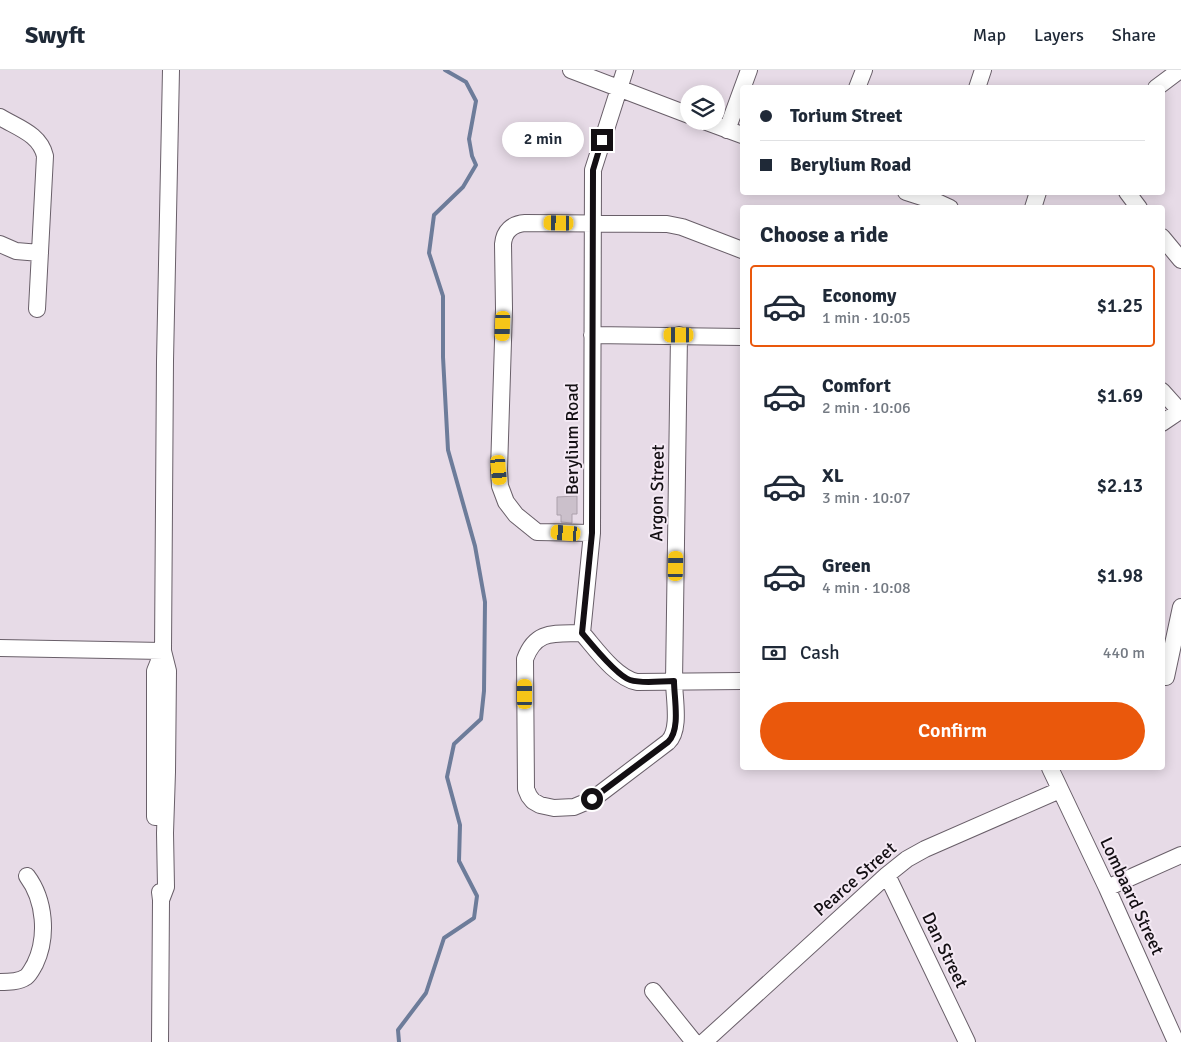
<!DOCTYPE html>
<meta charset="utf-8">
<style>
body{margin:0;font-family:Signika,sans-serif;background:#f2f2f3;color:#1f2937;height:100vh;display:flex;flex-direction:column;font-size:19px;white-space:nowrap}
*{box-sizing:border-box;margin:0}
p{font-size:16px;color:#747a83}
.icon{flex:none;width:28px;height:28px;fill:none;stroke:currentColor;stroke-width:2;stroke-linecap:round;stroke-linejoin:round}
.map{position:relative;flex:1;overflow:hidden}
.drawer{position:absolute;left:740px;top:135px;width:425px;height:565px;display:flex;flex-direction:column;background:#fff;border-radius:5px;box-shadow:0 2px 12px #0003}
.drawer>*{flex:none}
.hud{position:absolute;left:740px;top:15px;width:425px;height:110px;border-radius:5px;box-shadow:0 2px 12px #0003;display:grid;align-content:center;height:110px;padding:0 20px;background:#fff}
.buttons{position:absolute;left:680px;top:15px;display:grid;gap:10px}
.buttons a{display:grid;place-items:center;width:45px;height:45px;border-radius:50%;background:#fff;box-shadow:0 2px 12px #0003;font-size:25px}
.end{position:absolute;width:22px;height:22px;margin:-11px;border:6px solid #130f13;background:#fff;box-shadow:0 0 0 2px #fff}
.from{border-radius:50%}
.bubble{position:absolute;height:35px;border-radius:18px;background:#fff;box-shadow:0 2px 12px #0003;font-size:16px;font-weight:600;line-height:35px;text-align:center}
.car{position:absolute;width:15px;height:30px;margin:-15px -8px;border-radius:6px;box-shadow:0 0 4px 1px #0007;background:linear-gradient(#f5c518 24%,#345 0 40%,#f5c518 0 76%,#345 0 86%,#f5c518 0)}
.hud b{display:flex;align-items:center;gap:18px;height:48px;font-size:19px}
.hud b+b{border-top:1px solid #e0e1e3}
.hud i{width:12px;height:12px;background:#1f2937}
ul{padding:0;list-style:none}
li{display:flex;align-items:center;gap:15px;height:82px;margin:0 10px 8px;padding:0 10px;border:2px solid transparent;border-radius:5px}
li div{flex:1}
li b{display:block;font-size:19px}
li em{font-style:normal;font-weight:600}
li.active{border-color:#ea580c}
li>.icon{width:45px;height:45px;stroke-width:1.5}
h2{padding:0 20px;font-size:22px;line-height:60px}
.pay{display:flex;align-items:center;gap:12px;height:55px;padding:0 20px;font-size:19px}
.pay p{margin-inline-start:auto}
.action{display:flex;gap:10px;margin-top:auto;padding:10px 20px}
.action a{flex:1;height:58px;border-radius:30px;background:#ea580c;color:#fff;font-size:20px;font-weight:600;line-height:58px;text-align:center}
header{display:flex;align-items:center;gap:30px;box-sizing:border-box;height:70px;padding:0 25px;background:#fff;border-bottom:1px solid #e0e1e3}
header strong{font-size:24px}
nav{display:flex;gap:28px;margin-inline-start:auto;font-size:18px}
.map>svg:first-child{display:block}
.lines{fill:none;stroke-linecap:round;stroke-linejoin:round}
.stream{stroke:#6d7c9a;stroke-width:4}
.building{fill:#cbc0cb;stroke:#aba0ab}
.minor-casing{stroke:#695f69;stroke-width:18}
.minor{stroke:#fff;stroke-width:16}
.route{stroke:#130f13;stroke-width:6}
.labels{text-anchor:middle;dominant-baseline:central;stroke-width:4;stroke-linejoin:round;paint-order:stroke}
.street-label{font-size:18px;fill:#130f13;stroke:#f4e9f4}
</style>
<header>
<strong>Swyft</strong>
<nav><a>Map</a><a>Layers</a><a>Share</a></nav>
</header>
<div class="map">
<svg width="1181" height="972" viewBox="0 0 1181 972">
<rect width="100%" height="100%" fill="#e7dbe7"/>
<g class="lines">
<path class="stream" d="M399 972 398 960 426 923 444 868 474 848 477 826 459 791 460 755 447 707 454 674 481 649 484 621 485 532 475 476 448 380 443 287V226L429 183 434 145 463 117 476 95 472 86 469 69 476 31 466 12 445 0"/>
</g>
<path class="building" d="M577 426V444H572V453L561 452V445H557V427Z"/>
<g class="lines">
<g class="minor-casing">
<path id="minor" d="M571 0 689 45
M625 0 593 100 592 463 582 563C596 579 616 608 637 612L742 611
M857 18 864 0
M977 18 983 0
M1156 18 1180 0
M0 47C18 58 40 64 45 86L37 239
M704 51 742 65
M727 60 749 0
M906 122 937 132 950 138
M1127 122 1139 138
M1033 138 1038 122
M1162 167 1181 190
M0 174 16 181 40 183
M592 265 742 267
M1162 321 1180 341
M1162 353 1181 340
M592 463 537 462 516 445 506 432 500 416 499 400 504 239 503 174C504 161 512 154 525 153L667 154 682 157 742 180
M582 563C555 564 536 559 525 589L526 719 529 726 533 731 540 735 554 738 574 737 593 729 668 672C681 660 674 628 674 611L679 265
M0 578 163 581
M1166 607 1181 537
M1050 698 1107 818 1176 972
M155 747V601L163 581
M887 805 967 972
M1107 818 1181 785
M160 822 161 830 160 972
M161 830 166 817 165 763 167 702 168 601 163 581 165 291 171 0
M0 912C8 912 19 912 26 907 30 904 32 899 35 894 48 867 45 830 27 806
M653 921 694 972
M704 972 887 805 907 789 925 779 1060 720"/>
</g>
<use href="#minor" class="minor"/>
</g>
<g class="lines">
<path class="route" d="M592 729 668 672C681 660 674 628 674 611 660 611 643 614 630 610 617 606 592 575 582 563L592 463 593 100 602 70"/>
</g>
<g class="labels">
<g class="street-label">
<text transform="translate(572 369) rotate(-90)">Berylium Road</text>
<text transform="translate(657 423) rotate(-89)">Argon Street</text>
<text transform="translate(855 809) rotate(-41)">Pearce Street</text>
<text transform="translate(1132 826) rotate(65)">Lombaard Street</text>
<text transform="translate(945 880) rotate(64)">Dan Street</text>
</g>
</g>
</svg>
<div class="buttons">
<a><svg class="icon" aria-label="layers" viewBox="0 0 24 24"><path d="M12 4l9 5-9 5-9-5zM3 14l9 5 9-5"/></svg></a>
</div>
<i class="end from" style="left:592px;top:729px"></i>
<i class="end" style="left:602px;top:70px"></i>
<div class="bubble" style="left:502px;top:52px;width:82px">2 min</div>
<i class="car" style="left:559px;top:153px;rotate:271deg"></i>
<i class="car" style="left:503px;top:256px;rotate:182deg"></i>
<i class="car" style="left:679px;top:265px;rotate:270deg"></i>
<i class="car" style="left:499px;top:400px;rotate:175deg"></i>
<i class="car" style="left:566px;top:463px;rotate:275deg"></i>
<i class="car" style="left:676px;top:496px;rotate:1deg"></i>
<i class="car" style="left:525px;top:624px;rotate:0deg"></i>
<div class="hud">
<b><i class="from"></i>Torium Street</b>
<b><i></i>Berylium Road</b>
</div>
<section class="drawer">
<h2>Choose a ride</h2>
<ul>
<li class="active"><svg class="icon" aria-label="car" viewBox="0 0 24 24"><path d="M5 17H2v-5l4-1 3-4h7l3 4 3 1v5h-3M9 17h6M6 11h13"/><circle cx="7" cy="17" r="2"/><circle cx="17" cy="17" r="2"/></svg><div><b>Economy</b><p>1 min · 10:05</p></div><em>$1.25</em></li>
<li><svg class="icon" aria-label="car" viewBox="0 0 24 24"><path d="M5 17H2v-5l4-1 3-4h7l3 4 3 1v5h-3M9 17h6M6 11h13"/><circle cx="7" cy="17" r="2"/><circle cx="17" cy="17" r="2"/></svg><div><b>Comfort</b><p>2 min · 10:06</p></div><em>$1.69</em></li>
<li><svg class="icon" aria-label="car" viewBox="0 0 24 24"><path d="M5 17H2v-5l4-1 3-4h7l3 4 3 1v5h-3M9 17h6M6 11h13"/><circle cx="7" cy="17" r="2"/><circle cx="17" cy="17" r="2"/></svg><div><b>XL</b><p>3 min · 10:07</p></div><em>$2.13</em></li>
<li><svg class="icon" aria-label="car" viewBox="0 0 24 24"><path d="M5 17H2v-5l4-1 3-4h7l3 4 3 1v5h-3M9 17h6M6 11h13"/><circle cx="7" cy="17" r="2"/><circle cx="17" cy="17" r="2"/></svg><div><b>Green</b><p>4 min · 10:08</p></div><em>$1.98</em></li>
</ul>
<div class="pay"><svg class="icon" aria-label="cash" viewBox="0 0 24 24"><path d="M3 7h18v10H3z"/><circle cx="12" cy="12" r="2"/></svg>Cash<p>440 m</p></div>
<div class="action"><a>Confirm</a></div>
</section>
</div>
